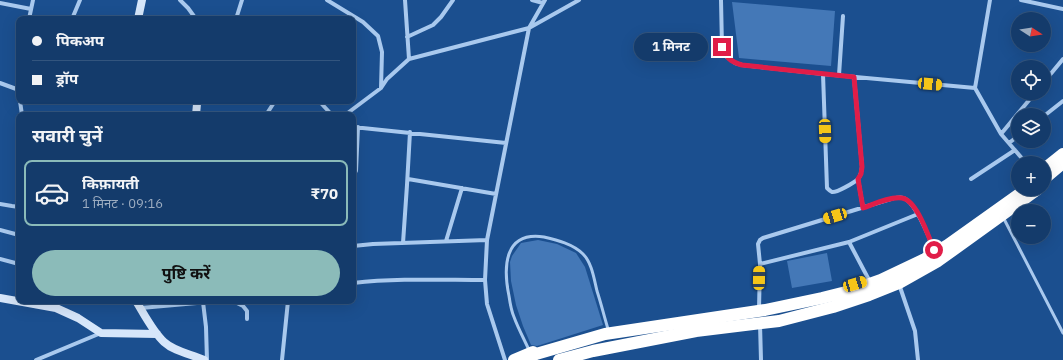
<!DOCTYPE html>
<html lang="hi">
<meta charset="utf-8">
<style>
body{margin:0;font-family:"IBM Plex Sans","Noto Sans Devanagari",sans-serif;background:#214673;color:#f1f3f6;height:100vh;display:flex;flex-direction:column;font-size:15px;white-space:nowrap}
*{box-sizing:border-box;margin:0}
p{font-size:13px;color:#9dadc1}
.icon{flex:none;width:22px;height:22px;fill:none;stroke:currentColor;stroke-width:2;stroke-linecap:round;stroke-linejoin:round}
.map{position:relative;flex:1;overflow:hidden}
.drawer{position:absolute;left:16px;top:112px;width:340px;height:192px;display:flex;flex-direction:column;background:#143b6b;border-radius:8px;box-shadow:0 4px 16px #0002,0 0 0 1px #33557e}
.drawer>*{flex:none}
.guide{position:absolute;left:16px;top:16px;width:340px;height:88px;border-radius:8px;box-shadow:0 4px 16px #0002,0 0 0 1px #33557e;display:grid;align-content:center;height:88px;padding:0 16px;background:#143b6b}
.needle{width:26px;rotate:102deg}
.tools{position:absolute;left:1011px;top:12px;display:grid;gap:8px}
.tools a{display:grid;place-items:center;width:40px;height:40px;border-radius:50%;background:#143b6b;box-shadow:0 4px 16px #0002,0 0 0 1px #33557e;font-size:20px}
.end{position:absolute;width:18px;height:18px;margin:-9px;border:5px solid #e11d48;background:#fff;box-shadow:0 0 0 2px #fff}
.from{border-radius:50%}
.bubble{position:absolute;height:28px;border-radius:14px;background:#143b6b;box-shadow:0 4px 16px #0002,0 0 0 1px #33557e;font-size:13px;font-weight:700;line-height:28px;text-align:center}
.car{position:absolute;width:12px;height:24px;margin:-12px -6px;border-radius:5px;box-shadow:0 0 3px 1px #0007;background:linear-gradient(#f5c518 24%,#345 0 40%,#f5c518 0 76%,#345 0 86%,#f5c518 0)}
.guide b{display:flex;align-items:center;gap:14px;height:38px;font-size:15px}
.guide b+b{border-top:1px solid #33557e}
.guide i{width:10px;height:10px;background:#f1f3f6}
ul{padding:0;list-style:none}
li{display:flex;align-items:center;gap:12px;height:66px;margin:0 8px 6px;padding:0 8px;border:2px solid #33557e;border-radius:8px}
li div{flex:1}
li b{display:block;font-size:15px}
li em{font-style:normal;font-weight:700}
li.current{border-color:#8bbbb9}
li>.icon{width:36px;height:36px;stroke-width:1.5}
h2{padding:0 16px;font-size:18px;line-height:48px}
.primary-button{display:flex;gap:8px;margin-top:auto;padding:8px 16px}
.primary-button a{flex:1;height:46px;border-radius:24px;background:#8bbbb9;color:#111;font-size:16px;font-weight:700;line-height:46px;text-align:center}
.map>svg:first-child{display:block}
.building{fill:#4478b7}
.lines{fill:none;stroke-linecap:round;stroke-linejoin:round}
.lane{stroke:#a9c9ee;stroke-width:3}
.street{stroke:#a9c9ee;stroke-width:4}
.secondary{stroke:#d6e6fa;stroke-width:8}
.highway{stroke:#fff;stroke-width:12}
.highway-bridge{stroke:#fff;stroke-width:12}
.route{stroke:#e11d48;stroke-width:5}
</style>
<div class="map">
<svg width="1063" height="360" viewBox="0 0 1063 360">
<rect width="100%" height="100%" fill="#1b4f8f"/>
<path class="building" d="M732 2 835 11 831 66 739 58Z
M538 240 557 244 576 253 585 267 603 325 537 346 531 345 523 326 516 305 511 281 510 262 512 256 521 243Z
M827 253 832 281 792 288 787 261Z"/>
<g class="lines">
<path class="lane" d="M1003 217 1063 333
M529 350C524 339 518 328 514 317 511 310 510 303 509 296 503 267 504 231 544 237 557 240 573 244 583 254 592 263 594 279 597 291 601 303 604 316 608 329"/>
<path class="street" d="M180 0 188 8 196 19
M327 0 363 22 378 36 382 52 381 88
M405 0 409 59
M532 0 543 3
M721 0 722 47 727 57 735 63 742 65 823 74 975 88 1001 134 1026 163
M1021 0 1063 9
M0 3 31 9
M29 19 33 0
M72 19 80 0
M236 19 242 0
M407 37 433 25 441 17 453 0
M823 74 827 188C829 190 830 191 832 192 836 193 854 183 858 179 861 176 861 172 862 167L854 77
M839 75 843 16
M1044 82 1063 59
M0 83 19 90
M975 88 990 0
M20 101 22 115
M319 101 332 115
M266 115 275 101
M345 115 381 88 387 79 409 59 529 28 545 0
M1044 116 1063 101
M353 127 506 143
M1001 134 1035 93
M1009 143 1018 136
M356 171 358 127
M408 179 496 194
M858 179 863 208
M971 179 1015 150
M0 204 12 206 19 207
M0 230 19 235
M446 241 462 188
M849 242 869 280
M403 243 407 185 410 132
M353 246 373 244 487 240
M0 259 19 264
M760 264 849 242 918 214
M353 283C397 278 441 280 485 280
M899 284 915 331 918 360
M203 302 206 327 207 360
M141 308 208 302 237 303 243 306 247 311V319
M759 309 760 264 758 244 760 240 763 238 894 198C897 198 901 197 903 198 916 201 930 240 935 252
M760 324 761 360
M36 360 101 333
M282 360 288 301
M505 360 487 304 485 280 487 240 529 28 579 0"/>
<path class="secondary" d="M138 19 142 0
M196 101 197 104 196 115
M0 298 56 308 78 318 101 333 157 334
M136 301C144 314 153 332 164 342 175 352 191 354 204 360"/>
<path class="highway" d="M1048 166 1063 154
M1044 179 1063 163
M514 360 533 352
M559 360 593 351 696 331 779 321 833 307 869 295 899 283 938 261 1038 189"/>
<path class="highway-bridge" d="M524 360 536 354 605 334 765 310 822 298 850 291 881 280 925 259 948 245 1021 193"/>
</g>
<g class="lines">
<path class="route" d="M722 47C727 58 729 61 742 65L854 77 862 167 861 174 858 179 863 208C874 204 891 196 902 198 917 200 929 238 934 250"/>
</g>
</svg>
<div class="tools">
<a><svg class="needle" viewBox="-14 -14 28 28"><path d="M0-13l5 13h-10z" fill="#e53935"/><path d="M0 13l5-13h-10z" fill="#9dadc1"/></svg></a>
<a><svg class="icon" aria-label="locate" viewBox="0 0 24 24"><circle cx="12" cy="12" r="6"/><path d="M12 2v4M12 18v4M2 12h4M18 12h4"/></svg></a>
<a><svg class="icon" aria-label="layers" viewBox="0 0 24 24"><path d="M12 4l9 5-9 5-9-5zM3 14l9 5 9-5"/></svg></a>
<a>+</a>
<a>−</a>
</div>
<i class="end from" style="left:934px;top:250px"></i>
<i class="end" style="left:722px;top:47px"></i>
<div class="bubble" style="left:634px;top:33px;width:74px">1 मिनट</div>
<i class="car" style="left:930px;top:84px;rotate:95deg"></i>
<i class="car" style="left:825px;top:131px;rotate:178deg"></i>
<i class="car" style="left:835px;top:216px;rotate:253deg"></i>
<i class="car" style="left:759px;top:278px;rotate:1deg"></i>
<i class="car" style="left:855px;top:284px;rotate:74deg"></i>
<div class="guide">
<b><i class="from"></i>पिकअप</b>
<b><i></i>ड्रॉप</b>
</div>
<section class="drawer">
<h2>सवारी चुनें</h2>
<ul>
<li class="current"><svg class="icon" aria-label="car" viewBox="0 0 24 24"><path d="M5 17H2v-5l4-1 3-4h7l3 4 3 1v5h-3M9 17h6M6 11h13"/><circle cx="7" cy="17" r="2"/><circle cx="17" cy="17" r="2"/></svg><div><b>किफ़ायती</b><p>1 मिनट · 09:16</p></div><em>₹70</em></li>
</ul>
<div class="primary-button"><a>पुष्टि करें</a></div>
</section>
</div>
